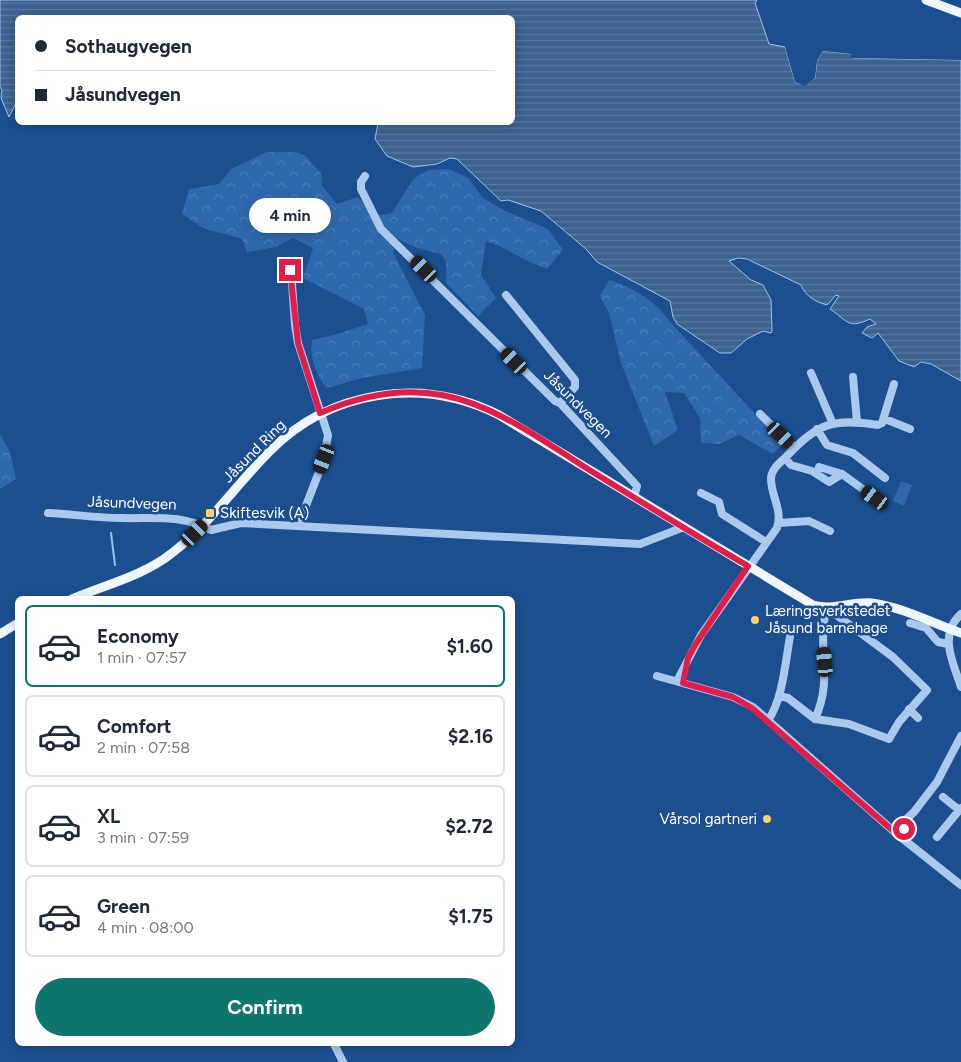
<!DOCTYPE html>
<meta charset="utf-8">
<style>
body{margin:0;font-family:Figtree,sans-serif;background:#f2f2f3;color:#1f2937;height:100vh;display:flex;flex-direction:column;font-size:19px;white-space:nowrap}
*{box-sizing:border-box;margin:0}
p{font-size:16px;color:#747a83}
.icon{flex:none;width:28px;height:28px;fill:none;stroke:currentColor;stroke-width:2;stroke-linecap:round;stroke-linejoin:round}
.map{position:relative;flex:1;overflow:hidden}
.sheet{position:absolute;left:15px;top:596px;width:500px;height:450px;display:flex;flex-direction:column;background:#fff;border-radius:8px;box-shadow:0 2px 12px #0003}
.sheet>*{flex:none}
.guide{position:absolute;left:15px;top:15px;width:500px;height:110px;border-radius:8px;box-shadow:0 2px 12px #0003;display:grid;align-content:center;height:110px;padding:0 20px;background:#fff}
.end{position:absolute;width:22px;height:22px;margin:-11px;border:6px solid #e11d48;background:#fff;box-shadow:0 0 0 2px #fff}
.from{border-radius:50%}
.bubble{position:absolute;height:35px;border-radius:18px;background:#fff;box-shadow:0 2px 12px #0003;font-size:16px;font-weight:700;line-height:35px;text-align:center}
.car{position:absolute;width:15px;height:30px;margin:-15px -8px;border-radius:6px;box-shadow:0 0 4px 1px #0007;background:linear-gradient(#222 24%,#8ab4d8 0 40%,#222 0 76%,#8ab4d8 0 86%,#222 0)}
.guide b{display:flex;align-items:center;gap:18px;height:48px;font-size:19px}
.guide b+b{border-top:1px solid #e0e1e3}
.guide i{width:12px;height:12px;background:#1f2937}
ul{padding:9px 0 0;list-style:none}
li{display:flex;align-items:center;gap:15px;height:82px;margin:0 10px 8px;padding:0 10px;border:2px solid #e0e1e3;border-radius:8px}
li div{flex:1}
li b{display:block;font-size:19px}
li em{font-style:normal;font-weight:700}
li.current{border-color:#0f766e}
li>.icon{width:45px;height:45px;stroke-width:1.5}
.cta{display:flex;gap:10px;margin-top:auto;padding:10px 20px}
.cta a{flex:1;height:58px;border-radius:30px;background:#0f766e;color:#fff;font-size:20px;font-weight:700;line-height:58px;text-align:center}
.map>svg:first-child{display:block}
.grass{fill:#2e69ad}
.forest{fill:url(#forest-crowns)}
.water{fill:url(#water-rules);stroke:#9cc4f0}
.pier{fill:#1b4f8f}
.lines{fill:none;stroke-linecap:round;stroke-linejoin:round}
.stream{stroke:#9cc4f0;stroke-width:2}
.minor{stroke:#a9c9ee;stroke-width:8}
.major{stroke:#f0f6ff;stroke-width:9}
.route{stroke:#e11d48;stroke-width:6}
.poi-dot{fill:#ffd166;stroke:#1b4f8f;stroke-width:2}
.labels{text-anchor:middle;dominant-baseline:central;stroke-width:5;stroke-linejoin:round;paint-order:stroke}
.street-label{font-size:15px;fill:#fff;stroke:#1b4f8f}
.poi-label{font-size:15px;fill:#fff;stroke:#1b4f8f;text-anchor:start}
</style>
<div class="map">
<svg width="961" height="1062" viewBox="0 0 961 1062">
<defs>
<pattern id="forest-crowns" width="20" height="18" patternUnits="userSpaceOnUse" patternTransform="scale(1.25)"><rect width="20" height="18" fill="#2e69ad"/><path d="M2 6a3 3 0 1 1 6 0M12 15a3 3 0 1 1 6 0" fill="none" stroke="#4d80b9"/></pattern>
<pattern id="water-rules" width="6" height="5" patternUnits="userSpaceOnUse" patternTransform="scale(1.25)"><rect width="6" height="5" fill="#3c6290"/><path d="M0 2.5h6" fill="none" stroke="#597aa1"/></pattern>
</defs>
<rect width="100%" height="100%" fill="#1b4f8f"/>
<path class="grass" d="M901 481 912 485 904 506 893 501Z"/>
<path class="forest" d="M267 152H295L304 155 321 173 322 186 337 204 358 197 373 216 392 213 414 178 429 170 449 169 468 178 483 198 505 211 548 229 563 250 547 269C525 262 508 248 486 241L481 275 496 298 478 316 446 283V262L441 254 417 248 396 238 393 253 425 315 422 368 362 378 327 388C316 376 309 356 312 340L334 335 368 324 364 309 303 278 313 248 293 238 276 247 247 252 242 239 203 228 182 214 189 189 219 184 231 169Z
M609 280C634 288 656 301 671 323L783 444 773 454 739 435 719 444 701 443 700 418 684 393 665 392 678 430 654 446 621 363 609 313 600 296Z
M0 434 10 452 16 479 0 489Z"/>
<path class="water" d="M0 0H757L755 3 769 44 785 47 795 82 805 85 815 78 817 61 823 51 852 54 853 58 961 60V381L931 364 921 362 914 367 899 361 878 333 872 338 862 333 867 327 876 324 870 319C848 329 849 322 830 309L839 296 836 295 827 305C816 302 805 296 801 285L747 259 738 258 729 261 751 280 763 285 771 300 772 331 771 333 763 331 747 339 731 353H720L677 324 673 317 670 301 597 262 586 249 541 211 508 200 501 201 457 159 450 158 437 164 413 167 387 156 375 139 378 123 512 122V18H18L17 101 9 117 1 98 2 90 0 87Z"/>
<path class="pier" d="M785 47H787L797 80 805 83 813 76 815 60 823 49 852 51 854 55 961 58V60L852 58 851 54 823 51 817 61 815 78 805 86 795 82Z"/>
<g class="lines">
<path class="stream" d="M111 533 115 565"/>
<path class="minor" d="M365 176 361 182V189L381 229 555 401 560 403 637 486 634 497
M291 270 295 325 298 343 328 435 324 459 302 516V526
M506 295 575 380V387L560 403
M811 373 833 424
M853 377 857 422
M760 414 794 447
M885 419 910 429
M817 429 827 445 853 453 885 478
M785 458 791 465 812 471 829 482 842 474
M817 474 819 467 842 474 875 498
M701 493 719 502 722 514 766 542
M48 513C72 514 97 518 121 518 154 519 181 514 211 530L241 523 640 544 684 527
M779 523 809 521 830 531
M961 614C938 635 953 662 961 687
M910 623 926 628 938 642 948 644
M657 676 733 697 753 707 898 835 961 885
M677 681 701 635 777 528C783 510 771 496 771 479 771 469 780 463 786 457 817 423 833 418 878 425L882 423 894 384
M779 696 788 698 815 719 849 724 889 739 899 722 927 690 893 657 831 611V607
M909 709 918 718
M815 719C833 679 818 654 825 616
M768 720C783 701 786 656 791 631
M943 797 959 810
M894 831 914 812 937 782 961 736
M937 837 961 808
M334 1044 343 1062"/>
<path class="major" d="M926 0 961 13
M72 599C105 585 145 575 172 553 209 525 236 485 269 452 330 390 421 376 499 415L813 605C833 611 851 601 872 603 902 607 932 623 961 633
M0 634 18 623"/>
</g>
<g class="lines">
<path class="route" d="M290 270 298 343 320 413C359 396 399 387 442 395 494 405 539 438 583 466 638 500 693 534 748 566L695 645 688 658 683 683 733 697 752 708 898 835 904 829"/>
</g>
<g class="poi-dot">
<rect x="205" y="508" width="10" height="10" rx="2.5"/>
<circle cx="755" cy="620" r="5"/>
<circle cx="767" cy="819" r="5"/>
</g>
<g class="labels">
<g class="street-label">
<text transform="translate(578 404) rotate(45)">Jåsundvegen</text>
<text transform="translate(254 451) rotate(-45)">Jåsund Ring</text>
<text transform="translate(132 503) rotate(2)">Jåsundvegen</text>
</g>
<g class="poi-label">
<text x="220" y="513">Skiftesvik (A)</text>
<text x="765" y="611">Læringsverkstedet<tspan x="765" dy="17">Jåsund barnehage</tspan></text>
<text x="757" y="819" text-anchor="end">Vårsol gartneri</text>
</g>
</g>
</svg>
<i class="end from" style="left:904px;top:829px"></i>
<i class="end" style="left:290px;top:270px"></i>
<div class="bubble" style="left:249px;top:198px;width:82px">4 min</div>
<i class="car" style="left:424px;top:269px;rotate:315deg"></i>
<i class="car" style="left:514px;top:361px;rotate:316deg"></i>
<i class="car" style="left:781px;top:435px;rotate:133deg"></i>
<i class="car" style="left:324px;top:459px;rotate:202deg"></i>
<i class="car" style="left:875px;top:498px;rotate:306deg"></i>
<i class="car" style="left:195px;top:533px;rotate:44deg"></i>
<i class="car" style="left:825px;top:662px;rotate:355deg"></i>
<div class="guide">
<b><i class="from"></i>Sothaugvegen</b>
<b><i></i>Jåsundvegen</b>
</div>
<section class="sheet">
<ul>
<li class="current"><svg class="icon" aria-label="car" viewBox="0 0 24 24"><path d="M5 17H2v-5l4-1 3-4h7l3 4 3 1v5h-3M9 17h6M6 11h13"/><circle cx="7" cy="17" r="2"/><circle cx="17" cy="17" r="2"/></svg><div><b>Economy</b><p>1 min · 07:57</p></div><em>$1.60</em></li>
<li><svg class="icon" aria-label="car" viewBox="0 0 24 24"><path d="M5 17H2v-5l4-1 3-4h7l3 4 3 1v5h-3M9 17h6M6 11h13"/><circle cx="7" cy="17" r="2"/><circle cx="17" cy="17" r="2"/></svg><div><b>Comfort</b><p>2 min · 07:58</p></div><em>$2.16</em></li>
<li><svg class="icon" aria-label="car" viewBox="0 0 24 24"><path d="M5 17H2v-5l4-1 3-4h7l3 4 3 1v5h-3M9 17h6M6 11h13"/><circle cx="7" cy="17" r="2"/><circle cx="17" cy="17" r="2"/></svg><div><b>XL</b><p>3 min · 07:59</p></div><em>$2.72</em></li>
<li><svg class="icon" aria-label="car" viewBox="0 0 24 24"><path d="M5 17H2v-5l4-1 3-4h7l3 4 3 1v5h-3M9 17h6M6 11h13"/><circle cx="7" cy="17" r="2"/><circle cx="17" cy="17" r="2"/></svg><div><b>Green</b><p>4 min · 08:00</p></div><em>$1.75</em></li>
</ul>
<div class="cta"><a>Confirm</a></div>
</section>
</div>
